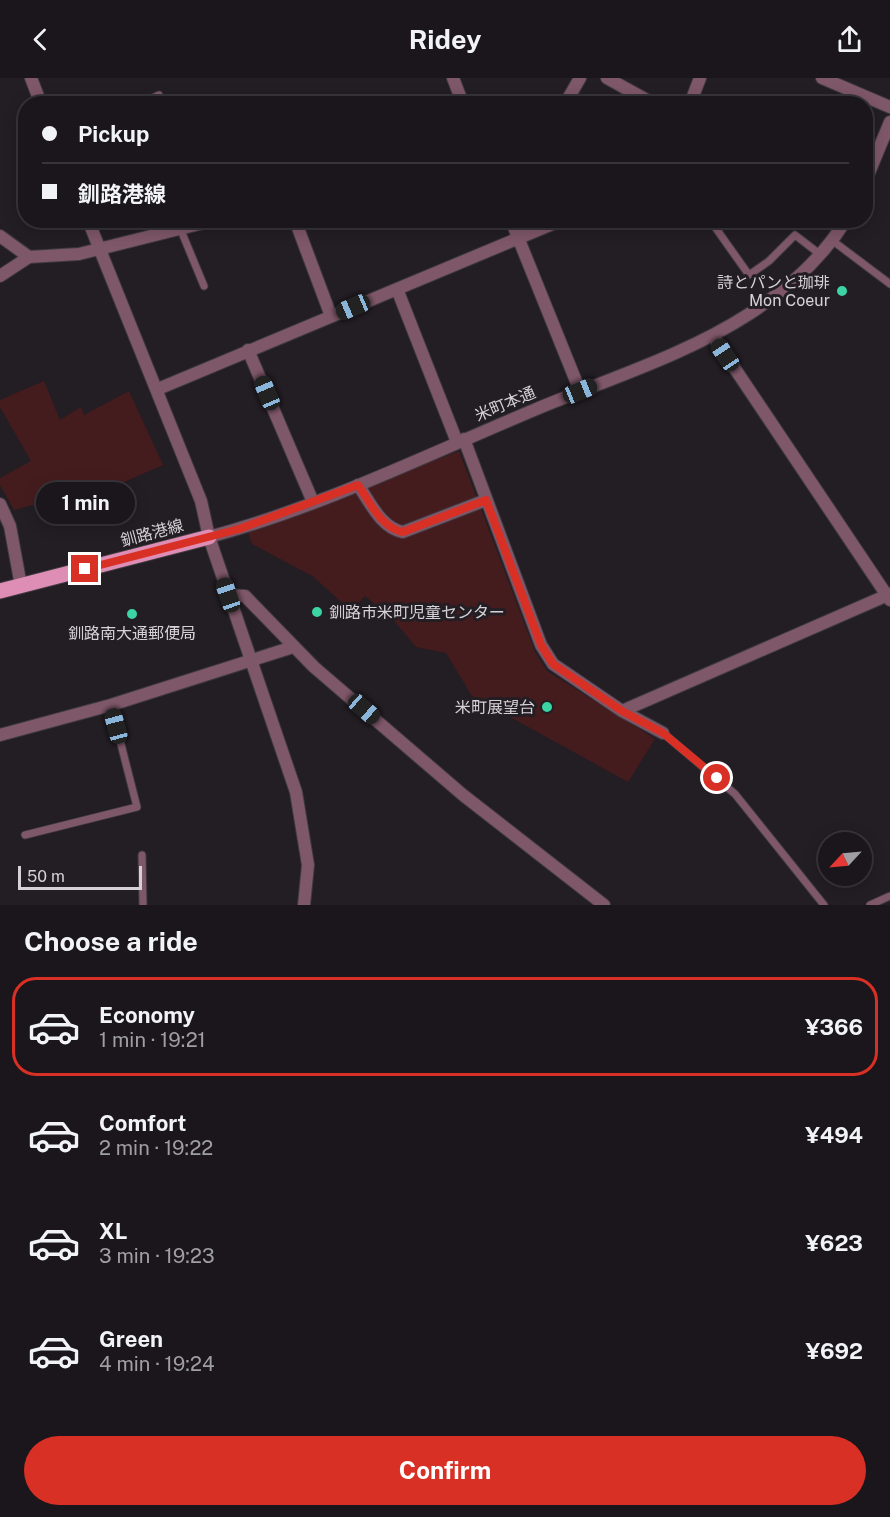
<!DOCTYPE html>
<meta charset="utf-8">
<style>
body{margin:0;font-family:"Public Sans","Noto Sans JP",sans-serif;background:#272328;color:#f1f3f6;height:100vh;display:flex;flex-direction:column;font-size:22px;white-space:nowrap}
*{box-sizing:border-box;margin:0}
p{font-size:20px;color:#9f9fa3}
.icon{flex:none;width:33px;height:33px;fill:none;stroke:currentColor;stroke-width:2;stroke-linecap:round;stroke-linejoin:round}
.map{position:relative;height:827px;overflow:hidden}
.panel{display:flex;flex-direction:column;background:#1a161b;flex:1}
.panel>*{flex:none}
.top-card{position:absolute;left:18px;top:18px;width:855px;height:132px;border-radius:24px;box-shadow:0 3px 15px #0003,0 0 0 2px #38353a;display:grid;align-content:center;height:132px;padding:0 24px;background:#1a161b}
.needle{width:39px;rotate:244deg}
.fabs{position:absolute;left:818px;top:754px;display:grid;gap:12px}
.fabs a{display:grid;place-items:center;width:54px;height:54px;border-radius:50%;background:#1a161b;box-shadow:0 3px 15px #0003,0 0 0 2px #38353a;font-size:30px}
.scale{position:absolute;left:18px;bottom:15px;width:124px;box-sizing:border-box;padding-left:6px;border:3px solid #d5d1d6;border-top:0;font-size:16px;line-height:21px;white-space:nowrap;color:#d5d1d6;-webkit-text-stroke:4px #231d24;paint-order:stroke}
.end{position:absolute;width:27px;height:27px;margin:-14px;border:8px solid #d93025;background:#fff;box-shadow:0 0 0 3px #fff}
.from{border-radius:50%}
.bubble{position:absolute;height:42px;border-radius:21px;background:#1a161b;box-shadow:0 3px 15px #0003,0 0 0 2px #38353a;font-size:20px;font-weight:700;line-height:42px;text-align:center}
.car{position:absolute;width:18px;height:36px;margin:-18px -9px;border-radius:8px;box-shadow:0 0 4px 2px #0007;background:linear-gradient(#222 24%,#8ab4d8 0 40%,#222 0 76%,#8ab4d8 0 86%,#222 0)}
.top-card b{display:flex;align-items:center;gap:21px;height:57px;font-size:22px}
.top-card b+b{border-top:2px solid #38353a}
.top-card i{width:15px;height:15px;background:#f1f3f6}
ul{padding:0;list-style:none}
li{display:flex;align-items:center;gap:18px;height:99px;margin:0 12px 9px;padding:0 12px;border:3px solid transparent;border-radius:24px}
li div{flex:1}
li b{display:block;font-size:22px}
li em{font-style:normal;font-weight:700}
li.current{border-color:#d93025}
li>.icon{width:54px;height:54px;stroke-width:1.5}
h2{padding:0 24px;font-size:27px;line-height:72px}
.button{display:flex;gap:12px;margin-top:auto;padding:12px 24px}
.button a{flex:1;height:69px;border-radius:36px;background:#d93025;color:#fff;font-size:24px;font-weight:700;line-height:69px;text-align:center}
header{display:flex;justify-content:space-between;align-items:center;height:78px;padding:0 24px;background:#1a161b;font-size:27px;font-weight:700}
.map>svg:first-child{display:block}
.green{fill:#451c1d}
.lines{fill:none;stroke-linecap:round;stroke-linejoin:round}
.service-casing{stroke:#3f3a40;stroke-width:9}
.minor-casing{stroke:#3f3a40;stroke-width:14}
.tertiary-casing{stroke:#3f3a40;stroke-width:14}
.primary-casing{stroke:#3f3a40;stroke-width:17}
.service{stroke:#7e5769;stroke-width:7}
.minor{stroke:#7e5769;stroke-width:12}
.tertiary{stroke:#7e5769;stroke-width:12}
.primary{stroke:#de8db4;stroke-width:15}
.route{stroke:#d93025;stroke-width:8}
.poi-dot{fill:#3dd4a3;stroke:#231d24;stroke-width:2}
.labels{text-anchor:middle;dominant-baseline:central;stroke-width:6;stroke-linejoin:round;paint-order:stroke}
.poi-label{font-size:16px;fill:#d5d1d6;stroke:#231d24;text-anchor:end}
.street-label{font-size:16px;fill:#d5d1d6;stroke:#231d24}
</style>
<header><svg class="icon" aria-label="back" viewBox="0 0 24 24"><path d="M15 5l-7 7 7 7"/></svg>Ridey<svg class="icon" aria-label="share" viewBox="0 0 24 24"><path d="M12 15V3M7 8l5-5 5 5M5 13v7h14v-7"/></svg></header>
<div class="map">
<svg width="890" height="827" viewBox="0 0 890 827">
<rect width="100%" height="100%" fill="#231d24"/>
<path class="green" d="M44 303 60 342 81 329 84 337 129 313 163 387 124 404 14 432 0 407V400L31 383 0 329V322Z
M459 373 535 574 547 593 655 661 628 704 472 618 446 575 416 569 392 540 365 518 351 533 314 499 252 466 248 454Z"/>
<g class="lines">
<g class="service-casing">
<path id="service" d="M139 26 159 17
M710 142 749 197 769 183 795 157 821 177
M180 150 204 208
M833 163 890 206
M663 655 735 716 824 827
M25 757 137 729 111 627
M142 777 143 827
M870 827 890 818"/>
</g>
<g class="minor-casing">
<path id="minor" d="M453 0 463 26
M607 0 654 26
M822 0 890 29
M690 26 700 0
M295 142 331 238
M511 142 580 313
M0 198 29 179
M397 211 457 364
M713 258 890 522
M248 272 313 424
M158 311 562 142
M464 361 541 567 553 586 622 633 663 655
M358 407C370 424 381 450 403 454L486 422
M0 426 10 448 21 508
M209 459 296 714 308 787 304 827
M228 517 245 518 314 589 463 717 604 827
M622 633 890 516
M0 657 111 627 293 569"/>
</g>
<g class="tertiary-casing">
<path id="tertiary" d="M31 0 41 26
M565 26 580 0
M866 102 890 44
M88 142 201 423 209 459C321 429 427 377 534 332 605 302 684 278 749 236 788 211 821 182 846 142
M0 158 29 179 79 176 215 142"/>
</g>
<g class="primary-casing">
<path id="primary" d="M0 513 209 459"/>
</g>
<use href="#service" class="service"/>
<use href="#minor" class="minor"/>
<use href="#tertiary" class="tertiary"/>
<use href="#primary" class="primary"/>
</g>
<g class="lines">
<path class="route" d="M85 491 239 451 358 407C370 424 381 450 403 454L486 422 541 567 553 586 622 633 663 655 717 700"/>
</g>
<g class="poi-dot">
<circle cx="842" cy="213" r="6"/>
<circle cx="317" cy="534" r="6"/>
<circle cx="132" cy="536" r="6"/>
<circle cx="547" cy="629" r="6"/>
</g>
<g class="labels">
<g class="poi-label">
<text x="830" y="204">詩とパンと珈琲<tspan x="830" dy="18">Mon Coeur</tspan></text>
<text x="329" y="534" text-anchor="start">釧路市米町児童センター</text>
<text x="132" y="555" text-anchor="middle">釧路南大通郵便局</text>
<text x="535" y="629">米町展望台</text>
</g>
<g class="street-label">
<text transform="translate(505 326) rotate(-23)">米町本通</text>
<text transform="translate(152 455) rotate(-15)">釧路港線</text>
</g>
</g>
</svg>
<div class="fabs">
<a><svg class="needle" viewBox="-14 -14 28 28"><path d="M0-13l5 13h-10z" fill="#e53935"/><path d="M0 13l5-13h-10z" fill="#9f9fa3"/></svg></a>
</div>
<div class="scale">50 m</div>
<i class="end from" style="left:717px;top:700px"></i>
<i class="end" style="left:85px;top:491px"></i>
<div class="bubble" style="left:36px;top:404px;width:99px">1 min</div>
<i class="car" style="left:353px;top:229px;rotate:247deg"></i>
<i class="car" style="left:725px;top:277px;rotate:326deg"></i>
<i class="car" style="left:580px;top:313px;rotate:68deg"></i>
<i class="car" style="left:267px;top:315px;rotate:337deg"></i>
<i class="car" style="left:228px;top:517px;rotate:341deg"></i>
<i class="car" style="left:364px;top:631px;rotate:131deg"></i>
<i class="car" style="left:116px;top:648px;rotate:345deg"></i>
<div class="top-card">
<b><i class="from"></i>Pickup</b>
<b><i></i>釧路港線</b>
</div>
</div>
<section class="panel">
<h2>Choose a ride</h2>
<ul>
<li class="current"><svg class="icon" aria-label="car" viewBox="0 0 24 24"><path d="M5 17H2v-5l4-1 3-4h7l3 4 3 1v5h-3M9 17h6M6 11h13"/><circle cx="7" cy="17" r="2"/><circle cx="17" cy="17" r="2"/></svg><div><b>Economy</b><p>1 min · 19:21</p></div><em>¥366</em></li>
<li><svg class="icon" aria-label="car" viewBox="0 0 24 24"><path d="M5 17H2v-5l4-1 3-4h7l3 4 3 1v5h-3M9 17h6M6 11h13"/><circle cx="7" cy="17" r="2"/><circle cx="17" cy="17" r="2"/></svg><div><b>Comfort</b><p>2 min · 19:22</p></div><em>¥494</em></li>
<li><svg class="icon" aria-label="car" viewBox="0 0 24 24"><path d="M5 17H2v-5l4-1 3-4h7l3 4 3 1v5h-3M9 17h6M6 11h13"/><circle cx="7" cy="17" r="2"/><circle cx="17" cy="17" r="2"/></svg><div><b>XL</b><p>3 min · 19:23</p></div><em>¥623</em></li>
<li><svg class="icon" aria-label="car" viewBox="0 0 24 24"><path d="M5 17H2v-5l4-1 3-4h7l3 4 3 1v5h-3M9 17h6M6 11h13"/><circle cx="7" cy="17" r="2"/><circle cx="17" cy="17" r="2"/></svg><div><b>Green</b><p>4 min · 19:24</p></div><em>¥692</em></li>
</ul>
<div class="button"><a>Confirm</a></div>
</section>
